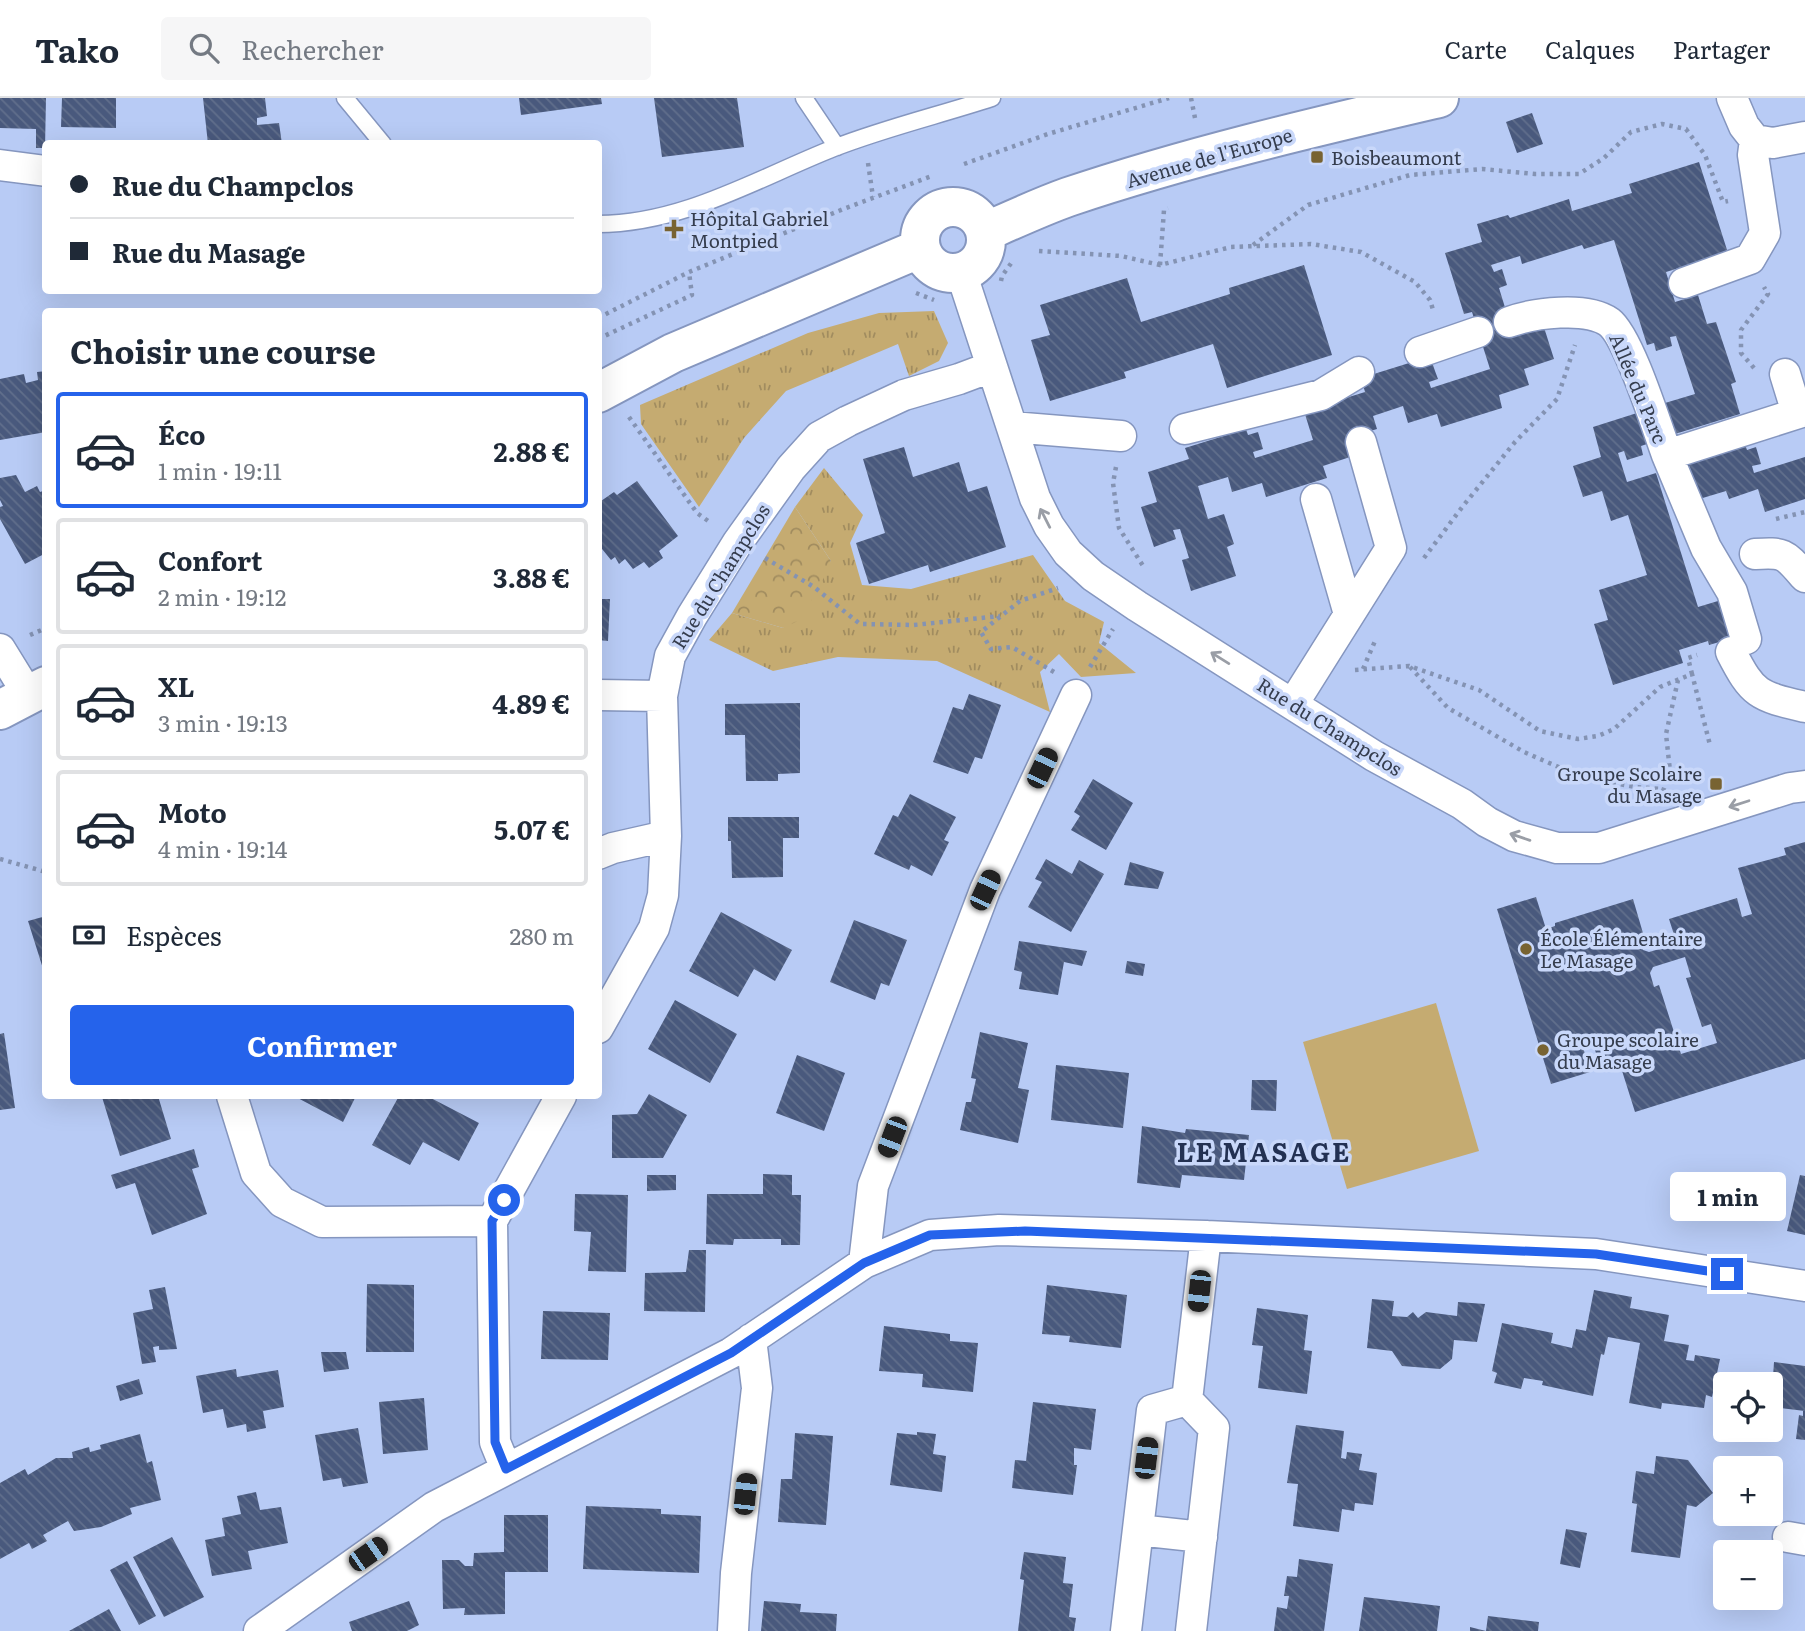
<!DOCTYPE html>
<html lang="fr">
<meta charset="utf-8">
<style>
body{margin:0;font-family:Literata,serif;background:#f6f6f7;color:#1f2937;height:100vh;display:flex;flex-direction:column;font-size:26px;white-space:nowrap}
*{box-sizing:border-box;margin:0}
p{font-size:23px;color:#747a83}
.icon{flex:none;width:38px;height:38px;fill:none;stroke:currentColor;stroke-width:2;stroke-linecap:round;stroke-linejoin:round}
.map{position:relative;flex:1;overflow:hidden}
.sheet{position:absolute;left:42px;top:210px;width:560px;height:791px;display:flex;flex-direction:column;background:#fff;border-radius:7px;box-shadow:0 7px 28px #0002}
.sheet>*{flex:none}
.top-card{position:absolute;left:42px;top:42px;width:560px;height:154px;border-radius:7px;box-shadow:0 7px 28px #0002;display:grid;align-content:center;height:154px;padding:0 28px;background:#fff}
.controls{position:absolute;left:1713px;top:1274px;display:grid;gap:14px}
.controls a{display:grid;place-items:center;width:70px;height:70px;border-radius:7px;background:#fff;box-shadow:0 7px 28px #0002;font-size:35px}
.end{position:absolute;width:32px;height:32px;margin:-16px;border:9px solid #2563eb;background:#fff;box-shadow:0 0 0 4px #fff}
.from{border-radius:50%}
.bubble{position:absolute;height:49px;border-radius:7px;background:#fff;box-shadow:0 7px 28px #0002;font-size:23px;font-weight:700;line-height:49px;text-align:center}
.car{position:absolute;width:21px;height:42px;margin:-21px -10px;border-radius:9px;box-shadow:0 0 5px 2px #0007;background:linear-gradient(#222 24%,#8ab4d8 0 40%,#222 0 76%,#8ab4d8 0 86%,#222 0)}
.top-card b{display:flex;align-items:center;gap:24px;height:66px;font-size:26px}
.top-card b+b{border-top:2px solid #e0e1e3}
.top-card i{width:18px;height:18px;background:#1f2937}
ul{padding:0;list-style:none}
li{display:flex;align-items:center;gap:21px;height:116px;margin:0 14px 10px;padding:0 14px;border:4px solid #e0e1e3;border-radius:7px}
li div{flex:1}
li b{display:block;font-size:26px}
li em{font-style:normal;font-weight:700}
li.selected{border-color:#2563eb}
li>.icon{width:63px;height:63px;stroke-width:1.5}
h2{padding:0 28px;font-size:32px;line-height:84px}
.pay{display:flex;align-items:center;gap:18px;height:77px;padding:0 28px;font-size:26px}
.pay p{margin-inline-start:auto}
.action{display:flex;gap:14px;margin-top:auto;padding:14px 28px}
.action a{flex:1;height:80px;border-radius:7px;background:#2563eb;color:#fff;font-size:28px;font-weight:700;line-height:80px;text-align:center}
header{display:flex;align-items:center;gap:42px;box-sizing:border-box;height:98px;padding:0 35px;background:#fff;border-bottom:2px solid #e0e1e3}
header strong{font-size:33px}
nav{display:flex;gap:38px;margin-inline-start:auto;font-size:24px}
.search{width:490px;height:63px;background:#f6f6f7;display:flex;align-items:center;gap:18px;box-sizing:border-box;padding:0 24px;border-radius:7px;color:#747a83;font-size:26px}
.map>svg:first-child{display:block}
.grass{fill:url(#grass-tufts)}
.forest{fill:url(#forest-crowns)}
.pitch{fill:#c5ab71}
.building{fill:url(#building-back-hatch);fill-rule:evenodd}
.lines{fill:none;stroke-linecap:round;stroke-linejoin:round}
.lane-casing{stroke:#8596bf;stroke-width:19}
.street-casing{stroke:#8596bf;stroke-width:33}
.secondary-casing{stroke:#8596bf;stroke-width:42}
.path{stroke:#8493b3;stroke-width:4.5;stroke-dasharray:3.5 5;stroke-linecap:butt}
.lane{stroke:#fff;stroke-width:16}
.street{stroke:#fff;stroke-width:30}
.secondary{stroke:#fff;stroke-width:38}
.oneway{stroke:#9a9ea6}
.route{stroke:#2563eb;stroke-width:9}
.poi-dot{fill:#786332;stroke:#c9d8fa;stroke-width:2.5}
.labels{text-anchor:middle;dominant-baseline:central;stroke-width:7;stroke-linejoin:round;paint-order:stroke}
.street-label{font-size:19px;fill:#353d4e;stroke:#c9d8fa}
.poi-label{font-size:19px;fill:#353d4e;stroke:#c9d8fa;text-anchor:start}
.district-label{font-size:26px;font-weight:bold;letter-spacing:2px;fill:#233152;stroke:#c9d8fa}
</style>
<header>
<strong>Tako</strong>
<div class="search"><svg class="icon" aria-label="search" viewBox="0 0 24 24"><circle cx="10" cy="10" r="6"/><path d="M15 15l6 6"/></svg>Rechercher</div>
<nav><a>Carte</a><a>Calques</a><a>Partager</a></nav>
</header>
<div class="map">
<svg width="1805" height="1533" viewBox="0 0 1805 1533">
<defs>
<pattern id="grass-tufts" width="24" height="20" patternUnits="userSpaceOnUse" patternTransform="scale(1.75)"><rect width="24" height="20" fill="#c5ab71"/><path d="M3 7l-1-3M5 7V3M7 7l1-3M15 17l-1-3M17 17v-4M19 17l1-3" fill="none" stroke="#a18c5f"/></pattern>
<pattern id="forest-crowns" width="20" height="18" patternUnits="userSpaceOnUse" patternTransform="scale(1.75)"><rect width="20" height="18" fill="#c5ab71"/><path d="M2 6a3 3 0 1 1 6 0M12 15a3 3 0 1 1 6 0" fill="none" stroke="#a18c5f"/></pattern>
<pattern id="building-back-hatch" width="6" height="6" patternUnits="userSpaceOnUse" patternTransform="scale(1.75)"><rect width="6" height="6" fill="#49597d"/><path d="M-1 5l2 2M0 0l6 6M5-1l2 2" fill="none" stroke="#616f8c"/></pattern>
</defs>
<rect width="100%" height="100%" fill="#b8cbf5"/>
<path class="grass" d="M934 213 948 245 939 263 909 278 898 246 786 293 744 340 699 409 641 326 640 307 808 235 879 215Z
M824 370 863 417 850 445 862 487 911 491 1033 457 1065 503 1104 524 1099 545 1136 575 1081 579 1059 556 1040 574 1050 614 937 563 838 559 773 573 709 542 732 515 783 530 831 463 795 409Z"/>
<path class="forest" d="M795 409 831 463 821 486 800 522 783 530 732 515Z"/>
<path class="pitch" d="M1436 905 1479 1053 1347 1091 1303 944Z"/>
<path class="building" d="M0 0H46L45 50H36V31L0 30Z
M62 0H116V30L61 29Z
M203 0H265L267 18 257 20V27L279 25 282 46H208Z
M519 0H601L602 6 521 17Z
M654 0H737L744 49 662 59Z
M1532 15 1543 46 1517 55 1506 24Z
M1699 64 1728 155 1666 174 1675 204 1698 197 1707 226 1716 224 1736 284 1731 286 1740 316 1675 336 1665 305 1695 296 1676 238 1670 239 1672 248 1656 253 1654 245 1647 247 1614 142 1584 151 1582 147 1522 166 1520 158 1491 167 1494 174 1502 171 1507 187 1499 190 1512 232 1542 223 1554 261 1524 271 1529 287 1499 297 1502 310 1441 329 1437 316 1408 325 1403 308 1373 318 1377 331 1347 340 1353 358 1323 368 1327 380 1266 399 1262 385 1232 394 1228 379 1198 388 1208 421 1224 416 1234 446 1227 449 1236 478 1191 493 1182 462 1189 460 1180 431 1173 432 1176 441 1154 449 1141 409 1157 404 1148 374 1189 361 1185 350 1246 331 1248 337 1258 334 1263 351 1253 354 1255 360 1313 342 1304 313 1365 294 1361 280 1422 261 1432 264 1435 273 1438 281 1429 284 1431 290 1490 271 1472 214 1464 216 1445 155 1482 144 1477 126 1508 117 1510 120 1569 101 1572 113 1632 95 1629 86Z
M1304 167 1332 257 1227 290 1213 246 1124 274 1126 280 1050 303 1031 242 1050 237 1040 207 1127 180 1141 224 1230 196 1229 190Z
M46 273V334L0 342V281L24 276 26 285 38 282 37 274Z
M1637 315 1647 346 1641 348 1643 357 1627 362 1624 353 1618 355 1627 384 1656 375 1698 509 1728 500 1740 538 1709 547 1708 543 1679 552 1683 565 1613 587 1594 526 1608 522 1599 492 1647 477 1628 417 1611 423 1602 393 1583 399 1573 368 1601 359 1593 329Z
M1745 346 1747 352 1756 349 1761 366 1752 368 1754 375 1805 359V401L1765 414 1758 391 1729 401 1726 393 1696 402 1684 365Z
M904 349 913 379 959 364 968 394 987 388 1006 449 930 474 928 467 869 486 856 445 885 435 863 361Z
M16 377 25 394 37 388 40 394 46 392V455L25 466 0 421V409L3 408 0 402V380Z
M637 383 678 438 659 453 663 460 649 470 644 464 633 471 625 461 619 466 615 459 611 462 598 446V400L601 403 614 394 617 397Z
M598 501H610L608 543 598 542Z
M969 596 1001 607 982 661 975 659 968 676 933 664 953 609 963 612Z
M800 605V675L778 676V683H746L745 637H725V606Z
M1093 681 1133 705 1106 752 1071 732 1080 718 1074 714Z
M910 696 956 719 944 742 949 744 932 778 911 767 909 772 874 756 893 717 898 719Z
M728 719H799V740H783V779L732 780 731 743H728Z
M1805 744V961L1635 1014 1618 960 1599 965 1591 939 1581 942 1590 974 1551 986 1497 811 1536 799 1546 831 1555 828V825L1633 801 1645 842 1641 843 1643 852 1649 854 1677 846 1669 821 1737 800 1742 819 1752 816 1738 770 1786 757 1784 750ZM1685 859 1691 879 1686 880 1702 929 1711 926 1717 945 1681 956 1659 887 1654 889 1650 875 1653 869Z
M1046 761 1072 776 1079 762 1104 776 1071 834 1028 809 1042 784 1035 781Z
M1130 764 1164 774 1158 791 1124 787Z
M721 814 792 852 775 883 754 871 738 899 689 873Z
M46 818V877H45L28 823Z
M854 822 907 842 889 888 881 885 875 902 830 884Z
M1019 843 1087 853 1082 868 1064 864 1058 897 1019 891 1022 874 1014 872Z
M1127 863 1145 866 1143 878 1125 875Z
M675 902 737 936 710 985 648 951Z
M980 934 1028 945 1018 990 1029 992 1018 1045 960 1032 966 1004H971L976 981 971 980Z
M4 935 15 1010 0 1012V936Z
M797 957 845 975 824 1033 776 1015Z
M1056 967 1129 975 1123 1030 1051 1022Z
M1252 982H1277L1276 1013 1251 1012Z
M649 996 687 1017 663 1060H612V1017L637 1016Z
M107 998H158L171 1041 120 1058 102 999Z
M294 998H356L343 1024Z
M399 998H427L479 1025 459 1063 423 1044 410 1067 372 1047Z
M1142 1028 1185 1035 1186 1031 1249 1037 1244 1082 1182 1077 1180 1090 1137 1085Z
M194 1051 199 1069 192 1071 207 1116 152 1137 135 1085 116 1091 111 1077Z
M763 1076 792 1077V1097H801L800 1147H781V1141H734L733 1147 706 1146 707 1096H763Z
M647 1077H676V1092L647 1093Z
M1800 1077 1805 1078V1137L1787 1133Z
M575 1096 628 1097 626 1174 588 1173 591 1134 574 1133Z
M689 1152H706L705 1214 644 1213 645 1175 686 1174Z
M367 1186 414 1187V1254H366Z
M1047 1187 1127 1197 1121 1250 1069 1244 1070 1238 1042 1236Z
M165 1189 177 1251 159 1252V1248L153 1249 156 1264 142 1266 133 1215 153 1211 149 1192Z
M1594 1192 1632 1199 1630 1210 1669 1217 1664 1243 1689 1247 1686 1262 1694 1263 1695 1257 1720 1261 1712 1299 1706 1297 1704 1310 1662 1305 1661 1311 1629 1305 1640 1245 1608 1239 1604 1257 1601 1256 1593 1298 1542 1287 1543 1283 1524 1280 1521 1291 1494 1285 1497 1275 1492 1273 1502 1225 1553 1235 1551 1245 1572 1250 1576 1231 1586 1233Z
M1372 1201 1394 1203 1392 1218 1407 1219 1413 1214 1418 1220 1426 1214 1457 1218 1458 1204 1485 1206 1477 1244 1454 1242 1452 1261 1440 1271 1402 1268 1392 1253 1367 1250Z
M1257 1210 1308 1217 1304 1252 1312 1253 1307 1296 1258 1290 1263 1248 1252 1247Z
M543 1213 610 1215 608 1262 541 1261Z
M884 1228 950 1236V1243L978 1245 973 1294 922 1289 923 1276 879 1273Z
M321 1254H346L349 1271 324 1274Z
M1774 1264 1805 1268V1313L1771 1309Z
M236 1271 237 1279 278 1272 284 1309 263 1313 266 1330 247 1334 246 1326 227 1330 223 1311 203 1315 196 1278Z
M139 1281 143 1296 120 1303 116 1288Z
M424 1300 428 1352 383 1356 379 1304Z
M1033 1304 1096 1311 1091 1352 1074 1350V1367H1077L1073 1397 1012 1390 1015 1362 1026 1363Z
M1803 1313H1805V1342L1796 1341 1799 1317 1803 1318Z
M1296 1327 1344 1333 1341 1360 1346 1361 1347 1354 1362 1356 1359 1372 1377 1375 1373 1407 1355 1405 1354 1413 1342 1411 1339 1434 1293 1428 1298 1386 1287 1385Z
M358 1330 368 1385 343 1389 341 1380 323 1383 315 1337Z
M917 1334 936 1336 933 1356 946 1358 942 1394 890 1387 897 1335 917 1337Z
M795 1335 833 1338 826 1427 778 1424 781 1381H792Z
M140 1336 147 1365 152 1363 161 1402 130 1410 132 1416 101 1429 74 1433 68 1423 43 1437 47 1443 32 1451 29 1445 0 1461V1385L25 1371 28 1377 56 1360H73L72 1354 89 1349 90 1354 101 1351 100 1347Z
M1656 1358 1688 1362 1713 1395 1696 1409 1687 1407 1680 1460 1631 1454 1637 1406 1632 1405 1636 1373 1654 1376Z
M256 1394 260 1412 281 1409 288 1445 248 1453 252 1471 212 1478 205 1442 225 1438 222 1420 241 1416 237 1398Z
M586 1408 661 1411V1416L701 1418 699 1475 583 1471Z
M504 1417H548V1474H505V1516L464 1517 465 1510 443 1511 442 1462H459L465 1468H473L474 1455 504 1454Z
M1566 1431 1587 1435 1580 1470 1560 1466Z
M172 1439 204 1499 164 1519 133 1459Z
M1024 1454 1066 1459 1063 1485 1073 1486 1069 1519 1076 1520 1074 1533H1018L1024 1482 1020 1481Z
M1299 1461 1333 1466 1324 1533H1274L1277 1509 1287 1511 1289 1498H1284L1287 1478 1297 1479Z
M127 1463 156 1518 139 1527 110 1472Z
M1364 1499 1440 1508 1437 1533H1359Z
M409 1503 419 1527 407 1533H352L349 1524Z
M764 1503 801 1506 800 1514 837 1516 836 1533H761Z
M109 1511 121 1533H69Z
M1488 1518 1539 1524 1538 1533H1470V1529L1486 1533Z"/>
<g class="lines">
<g class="lane-casing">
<path id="lane" d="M345 0 383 46
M804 0 837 49
M598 126C683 126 758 80 834 50 885 30 940 17 992 0"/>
</g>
<g class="street-casing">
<path id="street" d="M1732 0 1744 28 1755 42 1773 45 1805 39
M0 67 46 73
M961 174 1035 400 1049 428 1068 455 1093 478 1137 508 1374 658 1462 706 1487 724 1514 738 1557 750H1599L1790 690 1805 688
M1684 185 1750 161 1765 135 1753 57 1755 42
M1509 224C1534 215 1586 208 1609 224 1629 239 1657 330 1667 357L1805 313
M1420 254 1478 234
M1785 276 1797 315
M1012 329 1121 338
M1185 331 1321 297 1359 274
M1667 357 1706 450 1732 494 1746 541
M1316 401 1349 516
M1755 456C1785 454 1785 456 1805 479
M0 551 29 598
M1731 554C1753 597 1758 598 1805 609
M598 597 662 598
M1293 606 1391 450 1361 344
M598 756 613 750 666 738
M598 930 654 830 663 797 666 738 662 598 670 558 692 518 738 444 791 370 819 339 848 323 904 297 959 281 991 269
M232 998 256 1075 282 1104 322 1124 492 1123
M864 1165 873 1088 985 792 1076 597
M506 1371 495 1344 492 1123 561 998
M1138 1432 1202 1439
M1788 1439 1805 1442
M259 1533 434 1409 731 1255 864 1165 930 1137 999 1132 1206 1138 1596 1156 1805 1188
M733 1533 736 1475 757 1290 751 1241
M1126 1533 1152 1312 1187 1302
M1191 1533 1214 1330 1187 1302 1206 1138"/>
</g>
<g class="secondary-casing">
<path id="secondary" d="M920 142a33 33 0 1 1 66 0a33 33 0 1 1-66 0Z
M985 134C1012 122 1040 109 1068 99 1190 58 1315 29 1439 0
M598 295 673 255 921 150
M0 612 46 588"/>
</g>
<path class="path" d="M1191 0 1195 20
M868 65 873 99
M964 66 1048 36 1169 0
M1253 147 1308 107 1410 77 1482 71 1535 76H1579L1604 60 1631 34 1662 26 1686 31 1705 57 1723 104 1728 103
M1039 153 1121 158 1160 167 1231 149 1311 146 1361 154 1415 184 1430 202 1434 215
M1160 167 1164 112 1168 110
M1001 183 1002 178 1012 164
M916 195 934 202
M598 220 689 174 846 110 932 78
M598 241 692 197 689 174
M1754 270 1741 255V232L1768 196 1764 189
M629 319 697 415 711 425
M1116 369 1113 385 1119 430 1145 471
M1776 421 1805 414
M765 460 814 489 860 526 914 527 1000 518
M1424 460 1463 408 1515 344 1557 301 1575 247
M30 537 46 530
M1090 569 1113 531
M1410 569 1448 610 1524 654 1584 680 1636 689 1663 691
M1363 571 1375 543
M1355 572 1409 568 1479 592 1540 633 1578 641 1598 638 1614 631 1660 589 1692 576 1710 647
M1054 574 1012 549 991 551 981 534 1020 503 1058 490
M1692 576 1688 560 1697 557
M1663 693 1670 673 1666 636 1678 582
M0 761 46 774"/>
<use href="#lane" class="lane"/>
<use href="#street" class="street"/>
<use href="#secondary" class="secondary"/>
</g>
<defs><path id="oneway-shaft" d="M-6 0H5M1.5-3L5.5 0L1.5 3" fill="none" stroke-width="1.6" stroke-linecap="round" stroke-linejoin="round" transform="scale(1.75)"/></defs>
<g class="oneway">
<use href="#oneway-shaft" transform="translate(1045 420) rotate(-117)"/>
<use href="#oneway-shaft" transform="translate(1220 560) rotate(-148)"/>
<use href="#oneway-shaft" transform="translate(1739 706) rotate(162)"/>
<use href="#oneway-shaft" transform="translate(1520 739) rotate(-161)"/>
</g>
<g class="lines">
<path class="route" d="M504 1102 492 1123 495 1344 506 1371 731 1255 864 1165 930 1137 1025 1133 1596 1156 1727 1176"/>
</g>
<g class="poi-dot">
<rect x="1310" y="52" width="14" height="14" rx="3.5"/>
<path d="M670.5 120.5h7v7h7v7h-7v7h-7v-7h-7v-7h7z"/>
<rect x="1709" y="679" width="14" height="14" rx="3.5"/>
<circle cx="1526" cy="851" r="7"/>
<circle cx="1543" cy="952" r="7"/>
</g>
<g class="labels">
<g class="street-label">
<text transform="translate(1209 59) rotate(-16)">Avenue de l'Europe</text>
<text transform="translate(1639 290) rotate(67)">Allée du Parc</text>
<text transform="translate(720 478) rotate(-58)">Rue du Champclos</text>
<text transform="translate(1330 628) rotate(32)">Rue du Champclos</text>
</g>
<g class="poi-label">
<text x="1331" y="59">Boisbeaumont</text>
<text x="690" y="120">Hôpital Gabriel<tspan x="690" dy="22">Montpied</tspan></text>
<text x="1702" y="675" text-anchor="end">Groupe Scolaire<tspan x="1702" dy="22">du Masage</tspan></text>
<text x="1540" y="840">École Élémentaire<tspan x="1540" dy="22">Le Masage</tspan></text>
<text x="1557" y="941">Groupe scolaire<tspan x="1557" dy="22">du Masage</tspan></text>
</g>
<g class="district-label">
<text x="1264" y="1052">LE MASAGE</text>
</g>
</g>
</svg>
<div class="controls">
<a><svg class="icon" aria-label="locate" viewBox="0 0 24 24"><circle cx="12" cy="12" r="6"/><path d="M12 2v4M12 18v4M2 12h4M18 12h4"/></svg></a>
<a>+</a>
<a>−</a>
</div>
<i class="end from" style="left:504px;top:1102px"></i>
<i class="end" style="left:1727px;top:1176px"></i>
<div class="bubble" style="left:1670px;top:1074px;width:116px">1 min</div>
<i class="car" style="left:1042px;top:670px;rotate:25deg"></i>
<i class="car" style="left:985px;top:792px;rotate:25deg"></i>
<i class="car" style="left:892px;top:1039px;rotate:201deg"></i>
<i class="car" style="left:1199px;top:1193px;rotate:186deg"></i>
<i class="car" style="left:1146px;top:1360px;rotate:7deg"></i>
<i class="car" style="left:745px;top:1396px;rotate:6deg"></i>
<i class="car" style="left:368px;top:1456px;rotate:55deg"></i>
<div class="top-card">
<b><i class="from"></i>Rue du Champclos</b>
<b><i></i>Rue du Masage</b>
</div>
<section class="sheet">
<h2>Choisir une course</h2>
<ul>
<li class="selected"><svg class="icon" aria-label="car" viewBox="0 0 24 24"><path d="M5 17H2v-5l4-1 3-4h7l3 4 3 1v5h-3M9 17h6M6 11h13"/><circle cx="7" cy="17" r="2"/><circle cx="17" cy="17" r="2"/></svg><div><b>Éco</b><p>1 min · 19:11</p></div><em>2.88 €</em></li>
<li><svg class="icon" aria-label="car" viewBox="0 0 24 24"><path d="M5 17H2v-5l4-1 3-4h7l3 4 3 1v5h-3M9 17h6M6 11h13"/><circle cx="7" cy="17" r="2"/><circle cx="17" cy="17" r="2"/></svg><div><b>Confort</b><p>2 min · 19:12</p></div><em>3.88 €</em></li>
<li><svg class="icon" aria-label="car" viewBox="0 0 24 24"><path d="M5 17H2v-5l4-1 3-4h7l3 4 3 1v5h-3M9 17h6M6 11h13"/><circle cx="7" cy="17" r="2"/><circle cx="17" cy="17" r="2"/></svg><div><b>XL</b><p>3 min · 19:13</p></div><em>4.89 €</em></li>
<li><svg class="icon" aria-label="car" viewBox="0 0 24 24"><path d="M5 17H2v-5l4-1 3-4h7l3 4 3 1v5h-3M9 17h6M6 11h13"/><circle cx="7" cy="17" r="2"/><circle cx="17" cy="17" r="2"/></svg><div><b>Moto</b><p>4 min · 19:14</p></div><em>5.07 €</em></li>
</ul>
<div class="pay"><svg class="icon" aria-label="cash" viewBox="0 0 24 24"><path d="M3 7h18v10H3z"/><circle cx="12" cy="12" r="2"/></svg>Espèces<p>280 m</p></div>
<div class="action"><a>Confirmer</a></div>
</section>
</div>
